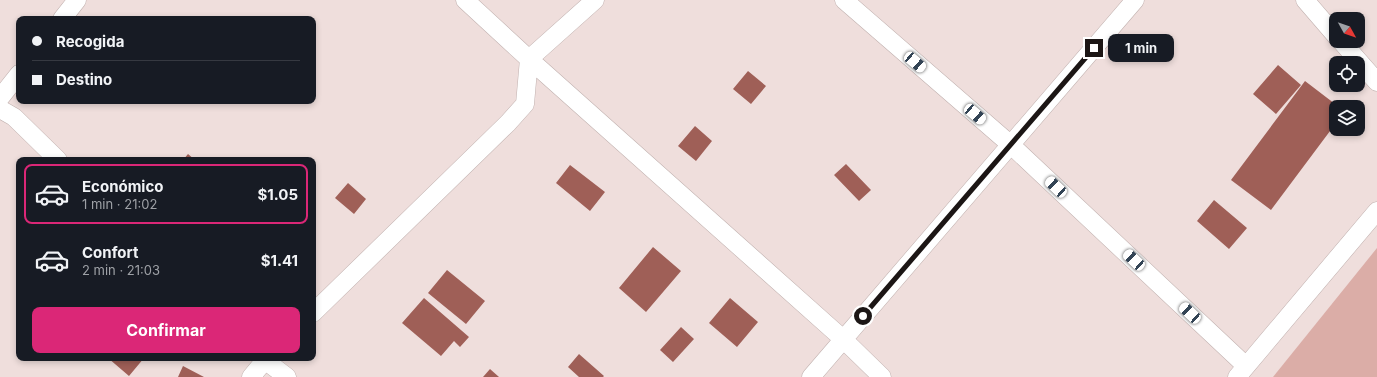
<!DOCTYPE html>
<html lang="es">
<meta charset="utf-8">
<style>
body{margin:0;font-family:Inter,sans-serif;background:#242831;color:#f1f3f6;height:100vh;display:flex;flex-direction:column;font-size:15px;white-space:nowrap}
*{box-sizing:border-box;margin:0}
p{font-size:13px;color:#9ea1a6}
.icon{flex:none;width:22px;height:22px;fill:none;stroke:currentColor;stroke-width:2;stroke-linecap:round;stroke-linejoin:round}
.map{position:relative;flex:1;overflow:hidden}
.side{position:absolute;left:16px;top:157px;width:300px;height:204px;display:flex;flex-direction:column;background:#171b24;border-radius:8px;box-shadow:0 2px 6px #0003}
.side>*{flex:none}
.guide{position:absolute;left:16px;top:16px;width:300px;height:88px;border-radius:8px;box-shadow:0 2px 6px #0003;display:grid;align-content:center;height:88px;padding:0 16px;background:#171b24}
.needle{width:26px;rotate:130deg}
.buttons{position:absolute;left:1329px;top:12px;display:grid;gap:8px}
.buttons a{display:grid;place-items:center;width:36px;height:36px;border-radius:8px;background:#171b24;box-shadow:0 2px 6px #0003;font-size:20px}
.end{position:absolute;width:18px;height:18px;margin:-9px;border:5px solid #1c1615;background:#fff;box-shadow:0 0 0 2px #fff}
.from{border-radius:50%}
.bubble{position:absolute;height:28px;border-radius:8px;background:#171b24;box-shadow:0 2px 6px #0003;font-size:13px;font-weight:700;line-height:28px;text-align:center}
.car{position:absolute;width:12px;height:24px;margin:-12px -6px;border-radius:5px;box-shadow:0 0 3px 1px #0007;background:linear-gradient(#fff 24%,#345 0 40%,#fff 0 76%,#345 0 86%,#fff 0)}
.guide b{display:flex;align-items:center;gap:14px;height:38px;font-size:15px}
.guide b+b{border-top:1px solid #363941}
.guide i{width:10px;height:10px;background:#f1f3f6}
ul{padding:7px 0 0;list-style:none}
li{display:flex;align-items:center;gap:12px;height:60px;margin:0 8px 6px;padding:0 8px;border:2px solid transparent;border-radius:8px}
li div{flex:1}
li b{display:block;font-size:15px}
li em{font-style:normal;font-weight:700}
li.current{border-color:#db2777}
li>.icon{width:36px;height:36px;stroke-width:1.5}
.cta{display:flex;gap:8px;margin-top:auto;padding:8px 16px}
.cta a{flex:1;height:46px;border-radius:8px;background:#db2777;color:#fff;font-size:16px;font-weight:700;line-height:46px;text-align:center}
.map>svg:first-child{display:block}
.green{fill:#dbada7}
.building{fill:#9f5f57}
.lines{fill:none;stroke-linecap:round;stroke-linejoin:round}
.street-casing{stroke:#c1b1af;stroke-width:19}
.street{stroke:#fff;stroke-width:18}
.route{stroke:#1c1615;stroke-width:5}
</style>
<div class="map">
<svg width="1377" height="377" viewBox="0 0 1377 377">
<rect width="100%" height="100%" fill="#efdedc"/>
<path class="green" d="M1377 248V377H1273Z"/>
<path class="building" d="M1278 65 1301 85 1276 114 1253 94Z
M748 71 766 86 751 104 733 89Z
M1305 81 1339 107H1336V123L1271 210 1231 180Z
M695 126 712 141 696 161 678 146Z
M188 154 195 160H183Z
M846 164 871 190 859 201 834 175Z
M570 165 605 192 590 211 556 183Z
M348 183 366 199 354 214 335 198Z
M1214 200 1247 228 1229 249 1197 221Z
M653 247 681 271 646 312 619 288Z
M447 270 485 301 466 324 428 293Z
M424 298 469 337 460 347 454 341 441 356 402 323Z
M730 298 758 322 737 347 709 323Z
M681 327 694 339 673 362 660 350Z
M579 354 604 376 603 377H579L568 367Z
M108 358H144L129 376Z
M183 366 204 377H178Z
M490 369 499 377H483Z"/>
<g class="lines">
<g class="street-casing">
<path id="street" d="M465 0 529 59 843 339 882 377
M844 0 1011 145 1246 366
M1305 0 1336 36
M62 19 77 0
M1341 41 1377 82
M0 98 19 74
M0 109 14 117 58 160
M313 313 508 123 525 104 529 59 595 0
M262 358 287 377
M251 377 267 358
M811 377 1135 0
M1237 377 1377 211"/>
</g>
<use href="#street" class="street"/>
</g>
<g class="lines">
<path class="route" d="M863 316 1094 48"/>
</g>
</svg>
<div class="buttons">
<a><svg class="needle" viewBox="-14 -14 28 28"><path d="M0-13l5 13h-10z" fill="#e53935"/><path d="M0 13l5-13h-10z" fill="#9ea1a6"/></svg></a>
<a><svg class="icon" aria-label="locate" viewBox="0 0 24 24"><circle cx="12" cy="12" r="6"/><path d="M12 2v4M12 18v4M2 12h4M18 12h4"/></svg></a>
<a><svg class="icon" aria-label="layers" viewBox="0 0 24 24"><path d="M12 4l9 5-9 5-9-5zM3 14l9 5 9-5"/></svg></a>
</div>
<i class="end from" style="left:863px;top:316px"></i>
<i class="end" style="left:1094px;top:48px"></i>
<div class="bubble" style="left:1108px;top:34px;width:66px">1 min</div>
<i class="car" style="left:915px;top:62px;rotate:131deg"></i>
<i class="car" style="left:975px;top:114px;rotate:131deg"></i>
<i class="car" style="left:1056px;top:187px;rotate:313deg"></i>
<i class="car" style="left:1134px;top:260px;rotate:313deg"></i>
<i class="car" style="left:1190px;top:313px;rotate:313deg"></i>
<div class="guide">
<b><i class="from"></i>Recogida</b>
<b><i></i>Destino</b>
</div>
<section class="side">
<ul>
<li class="current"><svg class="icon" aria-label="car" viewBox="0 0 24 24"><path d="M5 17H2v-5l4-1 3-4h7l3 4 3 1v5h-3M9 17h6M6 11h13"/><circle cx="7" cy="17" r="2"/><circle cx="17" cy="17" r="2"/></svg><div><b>Económico</b><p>1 min · 21:02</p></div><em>$1.05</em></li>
<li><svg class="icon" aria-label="car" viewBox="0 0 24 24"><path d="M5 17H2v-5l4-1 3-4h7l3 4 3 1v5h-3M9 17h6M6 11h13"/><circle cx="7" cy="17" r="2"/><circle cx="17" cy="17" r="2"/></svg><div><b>Confort</b><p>2 min · 21:03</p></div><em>$1.41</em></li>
</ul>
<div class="cta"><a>Confirmar</a></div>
</section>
</div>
